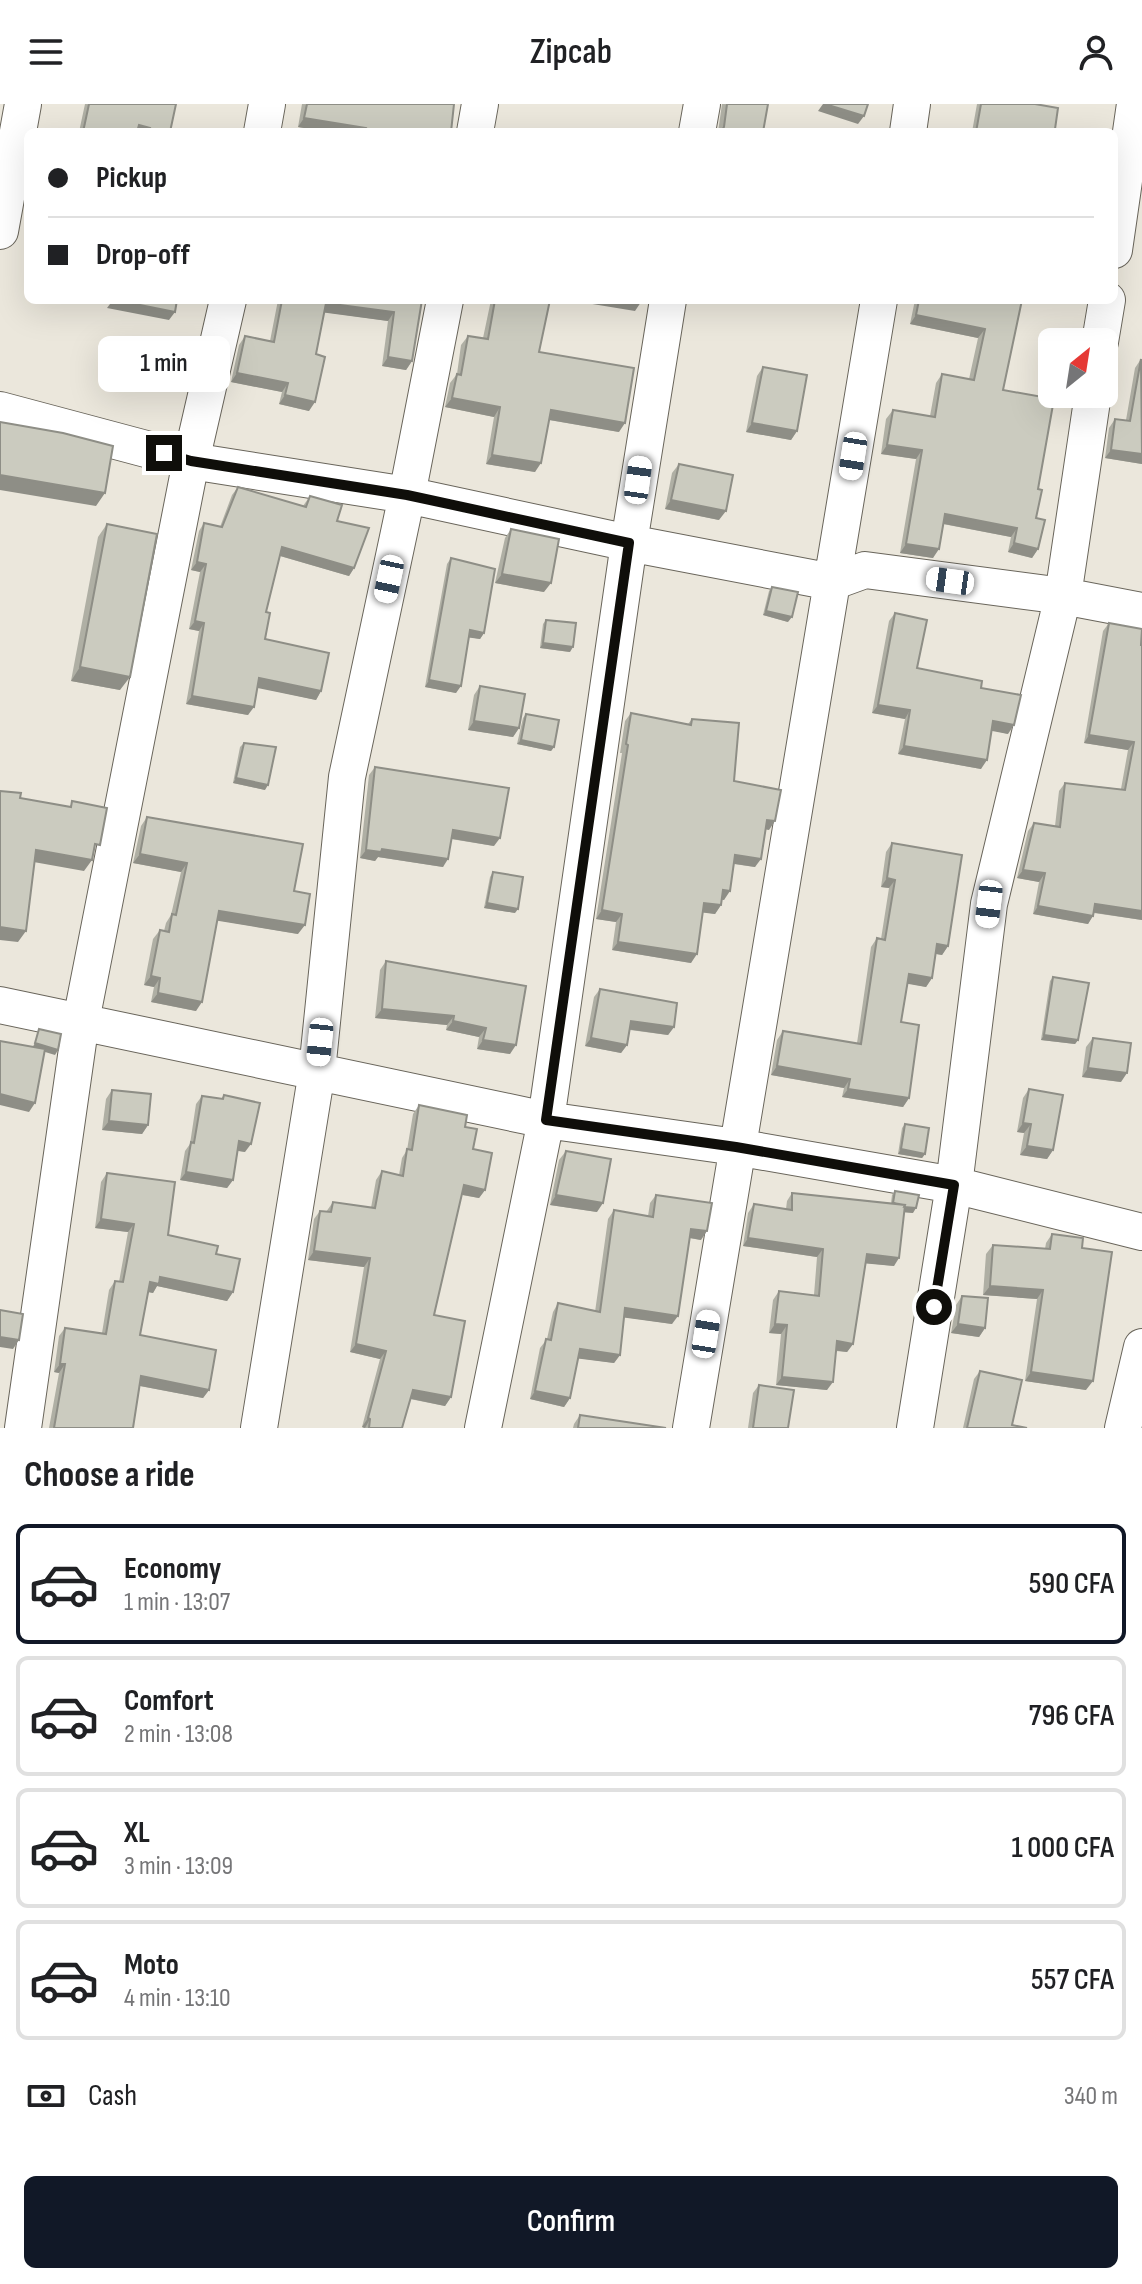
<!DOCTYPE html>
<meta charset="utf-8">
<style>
body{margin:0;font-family:"Sofia Sans Condensed",sans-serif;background:#f6f6f6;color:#202124;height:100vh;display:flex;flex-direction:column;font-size:30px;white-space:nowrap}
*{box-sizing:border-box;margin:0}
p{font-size:26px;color:#757577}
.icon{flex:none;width:44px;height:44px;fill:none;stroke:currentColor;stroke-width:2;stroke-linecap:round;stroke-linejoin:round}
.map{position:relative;height:1324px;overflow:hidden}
.panel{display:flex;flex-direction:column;background:#fff;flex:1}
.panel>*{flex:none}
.guide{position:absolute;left:24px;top:24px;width:1094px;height:176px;border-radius:12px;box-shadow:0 8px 32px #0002;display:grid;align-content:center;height:176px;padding:0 24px;background:#fff}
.needle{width:52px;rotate:30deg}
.fabs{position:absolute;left:1038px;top:224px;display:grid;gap:16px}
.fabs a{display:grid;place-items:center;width:80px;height:80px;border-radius:12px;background:#fff;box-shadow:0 8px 32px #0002;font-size:40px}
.end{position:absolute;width:36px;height:36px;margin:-18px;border:10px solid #0f0e0a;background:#fff;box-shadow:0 0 0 4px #fff}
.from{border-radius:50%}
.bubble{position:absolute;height:56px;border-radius:12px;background:#fff;box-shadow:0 8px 32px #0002;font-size:26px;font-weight:600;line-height:56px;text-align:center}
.car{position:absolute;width:24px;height:48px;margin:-24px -12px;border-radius:10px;box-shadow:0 0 6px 2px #0007;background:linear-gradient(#fff 24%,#345 0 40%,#fff 0 76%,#345 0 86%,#fff 0)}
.guide b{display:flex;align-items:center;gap:28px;height:76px;font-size:30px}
.guide b+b{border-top:2px solid #e0e0e0}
.guide i{width:20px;height:20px;background:#202124}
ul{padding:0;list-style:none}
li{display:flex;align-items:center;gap:24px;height:120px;margin:0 16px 12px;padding:0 8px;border:4px solid #e0e0e0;border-radius:12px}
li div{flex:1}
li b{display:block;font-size:30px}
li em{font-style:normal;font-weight:600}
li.active{border-color:#111827}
li>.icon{width:72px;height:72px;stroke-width:1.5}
h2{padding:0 24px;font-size:36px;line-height:96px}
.pay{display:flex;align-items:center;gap:20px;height:88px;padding:0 24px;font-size:30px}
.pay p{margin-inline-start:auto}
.button{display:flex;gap:16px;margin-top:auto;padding:16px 24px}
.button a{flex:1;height:92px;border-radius:12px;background:#111827;color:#fff;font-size:32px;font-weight:600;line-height:92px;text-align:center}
header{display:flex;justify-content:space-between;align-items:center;height:104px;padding:0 24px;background:#fff;font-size:36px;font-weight:600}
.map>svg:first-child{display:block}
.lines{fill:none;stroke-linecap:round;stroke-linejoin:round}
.minor-casing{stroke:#69655b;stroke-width:38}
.minor{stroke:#fff;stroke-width:36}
.wall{fill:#afafa4}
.shaded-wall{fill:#8e8e86}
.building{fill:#cbcbbf;stroke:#8e8e86;stroke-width:2}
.route{stroke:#0f0e0a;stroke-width:10}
</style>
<header><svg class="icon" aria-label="menu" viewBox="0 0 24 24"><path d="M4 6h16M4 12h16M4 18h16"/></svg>Zipcab<svg class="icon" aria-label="person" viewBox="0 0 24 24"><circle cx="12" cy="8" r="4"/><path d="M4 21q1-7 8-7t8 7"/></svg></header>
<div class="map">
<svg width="1142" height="1324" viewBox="0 0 1142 1324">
<rect width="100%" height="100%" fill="#ebe7dc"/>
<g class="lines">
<g class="minor-casing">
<path id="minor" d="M262 28 267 0
M475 28 480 0
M697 28 702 0
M908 28 912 0
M0 127 23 0
M1114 146 1135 0
M1100 238 1107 196
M0 306 191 357 407 391 629 439 832 478 865 466 1063 492 1142 507
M0 901 546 1016 736 1043 954 1081 1142 1128
M23 1324 81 917 191 357 228 196
M259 1324 317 967 347 673 407 391 445 196
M483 1324 546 1016 629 439 668 196
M691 1324 879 196
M915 1324 954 1081 989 800 1063 492 1093 290
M1123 1324 1142 1243"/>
</g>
<use href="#minor" class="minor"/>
</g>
<path class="wall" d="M85 0H176L170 28H79Z
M302 0H454L451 28H328L298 23Z
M722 0H768L763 28H718Z
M977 0H1035L1055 25 1065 28H972Z
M278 196H422L412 257 406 266 382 262 388 217 324 208 316 250 309 307 279 300 282 288 231 278 239 241 245 232 270 237Z
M491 196H550L539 248 619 328 549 316 535 368 486 360 494 313 445 303 450 279 457 270 461 241 468 232 483 234Z
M915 196H1022L1003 286 1038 385 1036 414 1038 445 1032 454 1008 448 1011 433 943 420 933 454 900 449 916 355 881 350 886 315 893 306 930 312 936 279 942 270 969 275 978 234 910 220Z
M1141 255 1142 360 1105 354 1109 324 1115 315 1126 316 1135 264Z
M763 263 797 327 791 336 746 328 757 272Z
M679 360 719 416 665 405 672 369Z
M238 383 303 402 310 392 337 417 354 464 349 472 280 452 266 508 265 535 321 587 316 596 257 583 248 611 186 600 199 527 189 525 200 468 191 466 199 427 204 419 220 423 232 391Z
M107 420 120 586 71 577 98 433Z
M511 425 544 488 495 479 505 434Z
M451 454 484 529 480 535 469 533 456 589 425 583 447 460Z
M772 483 788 518 763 511 769 487Z
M895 509 917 564 981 584 1008 630 992 626 981 665 898 650 905 615 872 609 889 517Z
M546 516 570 548 540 544 543 520Z
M1109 519 1141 541 1142 816 1094 809 1088 820 1033 810 1039 778 1017 774 1028 727 1034 719 1055 722 1059 687 1065 679 1121 685 1128 646 1084 639 1103 527Z
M480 582 519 624 513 633 468 626 474 591Z
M631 609 688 620 692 615 769 726 765 725 755 763 734 760 724 796 722 795 721 801 715 810 703 808 691 859 612 846 616 818 596 815 622 649H620L625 617Z
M526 610 554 643 551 647 517 640 523 614Z
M244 639 265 686 233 679 240 643Z
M375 663 494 742 451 735 443 763 378 753 375 757 360 754 369 671Z
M147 713 294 787 298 830 217 816 196 907 151 898 154 883 144 881 153 835 160 826 164 827 166 819 171 811 181 768 133 759 141 722Z
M892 739 948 842 942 851 936 850 932 874 926 883 907 879 901 918 909 994 903 1003 842 993 844 984 771 971 777 936 783 927 857 939 871 843 877 834 881 835 889 784 881 783 886 748Z
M493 768 515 809 484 804 490 773Z
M386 857 526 882 510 950 477 945 479 933 446 926 447 921 375 914 380 866Z
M1053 873 1078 936 1075 940 1041 936 1050 877Z
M600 885 674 923 668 931 630 926 627 941 621 949 585 942 594 893Z
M1093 934 1121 978 1082 973 1086 943Z
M1029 985 1053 1046 1047 1055 1020 1051 1024 1029 1017 1028 1023 994Z
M112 986 148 1021 142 1030 102 1026 106 995Z
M224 991 245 1048 238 1047 233 1076 227 1084 180 1076 185 1047 190 1040 196 1000 202 992 221 995Z
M419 1001 465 1023 485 1086 479 1094 462 1091 434 1211 451 1293 445 1302 410 1295 402 1324H364L362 1323 380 1255 350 1248 364 1163 308 1156 314 1115 320 1107 326 1108 333 1098 371 1104 376 1076 382 1067 399 1071 402 1054 407 1046 413 1010Z
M905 1020 925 1050 922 1054 898 1050 902 1024Z
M566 1047 597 1108 550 1101 559 1056Z
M107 1069 168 1131 216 1150 233 1188 227 1197 157 1182 153 1189 148 1188 140 1231 209 1286 203 1294 140 1282 133 1324H49L59 1269 54 1268 59 1232 65 1224 102 1229 109 1186 115 1177 119 1178 128 1128 95 1124 101 1078Z
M895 1087 913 1109 904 1108 894 1162 866 1159 853 1240 847 1248 836 1247 827 1286 776 1281 781 1230 769 1229 773 1196 779 1187 814 1191 817 1153 743 1142 748 1109 754 1100 786 1105 787 1097 792 1089 891 1099 892 1091Z
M656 1091 701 1136 689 1134 672 1220 624 1213 620 1251 614 1259 578 1254 570 1294 564 1303 530 1295 540 1244 547 1235 553 1208 558 1199 595 1208 608 1115 614 1106 648 1112 650 1099Z
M1052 1130 1082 1144 1086 1286 1025 1277 1037 1195 983 1191 986 1150 993 1141 1045 1145 1046 1139Z
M962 1192 985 1224 979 1233 951 1229 956 1201Z
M980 1267 1012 1321 1027 1324H963L974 1275Z
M759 1281 788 1324H748L753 1289Z
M580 1311 666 1324H573L574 1320Z"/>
<path class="shaded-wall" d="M823 0H825L864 12 858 20 818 7Z
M304 14 366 24 363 28H328L298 23Z
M139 21 150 24 147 28H134Z
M113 196 175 208 169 216 107 204Z
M568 196H628L641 198 635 207Z
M731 196H769L766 199Z
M326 199 394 208 388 217 320 208Z
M916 211 985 225 978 234 910 220Z
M388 253 412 257 406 266 382 262Z
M237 269 288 279 282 288 231 278Z
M285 291 315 298 309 307 279 300Z
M452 294 500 303 494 313 445 303Z
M551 306 625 319 619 328 544 315Z
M752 319 797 327 791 336 746 328Z
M887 341 922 346 916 355 881 350Z
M1111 346 1142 350V360L1105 354Z
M492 351 541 359 535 368 486 360Z
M0 371 105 389 96 402 0 386Z
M671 396 726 407 719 416 665 405Z
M945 410 1017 424 1011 433 939 419Z
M1014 439 1038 445 1032 454 1008 448Z
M906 440 939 445 933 454 900 449Z
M282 443 354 464 349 472 277 451Z
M197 458 206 460 200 468 191 466Z
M502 470 551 479 544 488 495 479Z
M766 507 792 513 788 518 763 511Z
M195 517 204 519 199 527 189 525Z
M470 526 484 529 480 535 465 533Z
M543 539 573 543 570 548 540 544Z
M80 563 130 573 120 586 71 577Z
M259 574 321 587 316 596 253 583Z
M429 576 461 582 456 589 425 583Z
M192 592 254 603 248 611 186 600Z
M878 601 910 606 905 615 872 609Z
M474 617 519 624 513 633 468 626Z
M993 617 1014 621 1008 630 987 626Z
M1089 631 1134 638 1128 646 1084 639Z
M521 636 554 643 551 647 517 640Z
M904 642 987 656 981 665 898 650Z
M236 674 268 681 265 686 233 679Z
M767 716 775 717 769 726 761 724Z
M453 726 500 734 494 742 447 734Z
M382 745 448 755 443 763 378 753 375 757 360 754 366 746Z
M36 746 92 756 84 767 28 757Z
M140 750 187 759 181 768 133 759Z
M735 751 761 755 755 763 729 759Z
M1023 766 1045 769 1039 778 1017 774Z
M887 774 895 776 889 784 881 783Z
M723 786 730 787 724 796 717 795Z
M487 799 518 805 515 809 484 804Z
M704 799 721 801 715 810 698 808Z
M1095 800 1142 807V816L1090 808Z
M1038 802 1093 812 1088 820 1033 810Z
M602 806 622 810 616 818 596 815Z
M219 807 305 821 298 830 213 816Z
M0 823 26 827 18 838 0 836Z
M618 838 697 850 691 859 612 846Z
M937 840 948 842 942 851 931 849Z
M909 870 932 874 926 883 903 879Z
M151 872 160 874 154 883 144 881Z
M158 889 202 898 196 907 151 898Z
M382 905 454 912 447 921 375 914Z
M453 917 486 924 479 933 446 926Z
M631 917 674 923 668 931 626 925Z
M1044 931 1078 936 1075 940 1041 936Z
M591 934 627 941 621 949 585 942Z
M483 936 516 941 510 950 477 945Z
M35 939 58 946 55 951 32 944Z
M777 962 850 975 844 984 771 971Z
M1088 964 1127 969 1121 978 1082 973Z
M848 985 909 994 903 1003 842 993Z
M0 990 35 999 29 1008 0 1001Z
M109 1017 148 1021 142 1030 102 1026Z
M1023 1019 1031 1020 1024 1029 1017 1028Z
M239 1037 251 1040 245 1048 234 1046Z
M1027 1042 1053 1046 1047 1055 1020 1051Z
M901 1045 925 1050 922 1054 898 1050Z
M186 1068 233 1076 227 1084 180 1076Z
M464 1081 485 1086 479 1094 458 1090Z
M556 1091 603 1099 597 1108 550 1101Z
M893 1102 916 1104 913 1109 890 1107Z
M101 1115 134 1120 128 1128 95 1124Z
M691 1125 707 1127 701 1136 685 1133Z
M748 1134 823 1145 817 1153 743 1142Z
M314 1147 370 1154 364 1163 308 1156Z
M867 1150 899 1154 894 1162 861 1159Z
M160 1173 233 1188 227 1197 157 1182 153 1189 144 1187 150 1178Z
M990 1182 1043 1186 1037 1195 983 1191Z
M625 1204 678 1212 672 1220 620 1213Z
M775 1220 787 1221 781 1230 769 1229Z
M958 1220 985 1224 979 1233 951 1229Z
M0 1233 19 1236 13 1245 0 1243Z
M837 1237 853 1240 847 1248 832 1246Z
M356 1240 386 1247 380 1255 350 1248Z
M580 1245 620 1251 614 1259 574 1254Z
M60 1260H65L59 1269 54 1268Z
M1031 1268 1093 1277 1086 1286 1025 1277Z
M141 1272 209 1286 203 1294 135 1281Z
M782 1273 833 1278 827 1286 776 1281Z
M413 1286 451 1293 445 1302 407 1294Z
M535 1287 570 1294 564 1303 530 1295Z
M368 1314 370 1315 365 1324 362 1323Z"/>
<path class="building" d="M89 0H176L170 28H149L150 24 139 21 137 28H83Z
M307 0H454L451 28H365L366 24 304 14Z
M727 0H768L763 28H721L724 23Z
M825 0H868L864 12Z
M981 0H1035L1058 4 1055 25 1065 28H976Z
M115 196H177L175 208Z
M282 196H422L412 257 388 253 394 208 326 199 316 250 325 253 315 298 285 291 288 279 237 269 245 232 274 238Z
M495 196H550L539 248 634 264 625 319 551 306 541 359 492 351 500 303 452 294 457 270 461 271 468 232 488 235Z
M919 196H1022L1003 286 1054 295 1038 385 1042 386 1036 414 1045 416 1038 445 1014 439 1017 424 945 410 939 445 906 440 922 346 887 341 893 306 935 313 942 270 974 276 985 225 916 211Z
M1141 255 1142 350 1111 346 1115 315 1130 317Z
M763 263 807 271 797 327 752 319Z
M0 318 63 329 113 342 105 389 0 371Z
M679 360 733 371 726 407 671 396Z
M238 383 306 403 310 392 342 401 337 417 369 424 354 464 282 443 266 508 270 509 265 535 329 549 321 587 259 574 254 603 192 592 204 519 195 517 206 460 197 458 204 419 222 423Z
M107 420 157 430 130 573 80 563Z
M511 425 559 435 551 479 502 470Z
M451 454 495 465 484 529 470 526 461 582 429 576Z
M772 483 798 488 792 513 766 507Z
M895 509 927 516 917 564 982 577 981 584 1021 591 1014 621 993 617 987 656 904 642 910 606 878 601Z
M546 516 576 519 573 543 543 539Z
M1109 519 1142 525 1141 541H1142V807L1095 800 1093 812 1038 802 1045 769 1023 766 1034 719 1060 723 1065 679 1125 686 1134 638 1089 631Z
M480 582 525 590 519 624 474 617Z
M631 609 691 621 692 615 739 619 734 677 781 686 775 717 767 716 761 755 735 751 730 787 723 786 721 801 704 799 697 850 618 838 622 810 602 806 628 641 626 640Z
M526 610 559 616 554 643 521 636Z
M244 639 276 643 268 681 236 674Z
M375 663 509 684 500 734 453 726 448 755 382 745 381 748 366 746Z
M0 687 21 689 20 694 71 703 72 697 107 704 100 741 95 740 92 756 36 746 26 827 0 823Z
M147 713 303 740 294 787 310 790 305 821 219 807 202 898 158 889 160 874 151 872 160 826 169 828 172 810 176 811 187 759 140 750Z
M892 739 962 751 948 842 937 840 932 874 909 870 901 918 919 921 909 994 848 985 850 975 777 962 783 927 861 940 877 834 885 836 895 776 887 774Z
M493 768 523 773 518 805 487 799Z
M386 857 526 882 516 941 483 936 486 924 453 917 454 912 382 905Z
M1053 873 1089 879 1078 936 1044 931Z
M600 885 677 899 674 923 631 917 627 941 591 934Z
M39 925 61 930 58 946 35 939Z
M1093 934 1131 939 1127 969 1088 964Z
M0 937 45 945 35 999 0 990Z
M1029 985 1063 991 1053 1046 1027 1042 1031 1020 1023 1019Z
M112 986 151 990 148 1021 109 1017Z
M224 991 260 999 251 1040 239 1037 233 1076 186 1068 191 1038 194 1039 202 992 223 995Z
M419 1001 467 1011 465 1023 477 1025 473 1045 492 1049 485 1086 464 1081 434 1211 465 1217 451 1293 413 1286 402 1324H369L370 1315 368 1314 386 1247 356 1240 370 1154 314 1147 320 1107 331 1108 333 1098 375 1104 382 1067 403 1072 407 1045 412 1046Z
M905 1020 929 1024 925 1050 901 1045Z
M566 1047 611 1055 603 1099 556 1091Z
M107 1069 175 1078 168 1131 218 1142 216 1150 240 1155 233 1188 160 1173 159 1180 150 1178 140 1231 216 1246 209 1286 141 1272 133 1324H54L65 1260H60L65 1224 106 1230 115 1177 123 1178 134 1120 101 1115Z
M895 1087 919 1091 916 1104 904 1103 905 1101 893 1099Z
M792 1089 905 1101 899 1154 867 1150 853 1240 837 1237 833 1278 782 1273 787 1221 775 1220 779 1187 819 1192 823 1145 748 1134 754 1100 792 1106Z
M656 1091 712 1099 707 1127 691 1125 678 1212 625 1204 620 1251 580 1245 570 1294 535 1287 546 1235 551 1236 558 1199 600 1208 614 1106 653 1113Z
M1052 1130 1083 1134 1082 1144 1112 1148 1093 1277 1031 1268 1043 1186 990 1182 993 1141 1050 1145Z
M962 1192 988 1194 985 1224 958 1220Z
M0 1206 23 1210 19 1236 0 1233Z
M980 1267 1022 1276 1012 1321 1027 1324H967Z
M759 1281 794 1286 788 1324H753Z
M580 1311 666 1324H578Z"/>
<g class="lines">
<path class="route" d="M164 349 191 357 407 391 629 439 546 1016 736 1043 954 1081 934 1203"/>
</g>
</svg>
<div class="fabs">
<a><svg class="needle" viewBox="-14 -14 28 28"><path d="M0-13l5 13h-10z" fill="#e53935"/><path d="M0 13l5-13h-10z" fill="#757577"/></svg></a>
</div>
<i class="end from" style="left:934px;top:1203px"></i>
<i class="end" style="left:164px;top:349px"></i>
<div class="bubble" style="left:98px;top:232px;width:132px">1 min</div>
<i class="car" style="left:853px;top:352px;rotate:189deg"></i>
<i class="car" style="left:638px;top:376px;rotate:8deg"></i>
<i class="car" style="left:389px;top:475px;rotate:192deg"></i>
<i class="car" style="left:950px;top:477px;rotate:278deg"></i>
<i class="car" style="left:989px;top:800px;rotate:187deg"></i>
<i class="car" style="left:320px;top:938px;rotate:186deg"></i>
<i class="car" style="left:706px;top:1230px;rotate:9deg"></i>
<div class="guide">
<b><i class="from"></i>Pickup</b>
<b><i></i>Drop-off</b>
</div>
</div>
<section class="panel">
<h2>Choose a ride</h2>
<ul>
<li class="active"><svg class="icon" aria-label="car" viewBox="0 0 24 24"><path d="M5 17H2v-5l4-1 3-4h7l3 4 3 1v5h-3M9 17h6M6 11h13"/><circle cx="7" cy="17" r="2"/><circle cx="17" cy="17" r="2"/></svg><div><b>Economy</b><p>1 min · 13:07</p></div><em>590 CFA</em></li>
<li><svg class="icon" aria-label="car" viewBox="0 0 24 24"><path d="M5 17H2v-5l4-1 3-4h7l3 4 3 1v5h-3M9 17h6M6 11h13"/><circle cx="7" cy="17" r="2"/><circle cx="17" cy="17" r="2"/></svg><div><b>Comfort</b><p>2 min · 13:08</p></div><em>796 CFA</em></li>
<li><svg class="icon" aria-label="car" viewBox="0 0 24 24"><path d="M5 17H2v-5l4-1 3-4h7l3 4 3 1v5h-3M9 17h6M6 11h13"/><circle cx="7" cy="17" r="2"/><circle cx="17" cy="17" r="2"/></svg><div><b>XL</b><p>3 min · 13:09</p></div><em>1 000 CFA</em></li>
<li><svg class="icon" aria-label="car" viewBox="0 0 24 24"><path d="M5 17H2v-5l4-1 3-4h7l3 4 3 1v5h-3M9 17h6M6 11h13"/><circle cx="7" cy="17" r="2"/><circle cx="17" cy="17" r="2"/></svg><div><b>Moto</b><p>4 min · 13:10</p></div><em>557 CFA</em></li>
</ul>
<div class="pay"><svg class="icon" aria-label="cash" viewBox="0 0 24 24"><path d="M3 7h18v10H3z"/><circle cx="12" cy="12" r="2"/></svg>Cash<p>340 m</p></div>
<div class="button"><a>Confirm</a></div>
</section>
